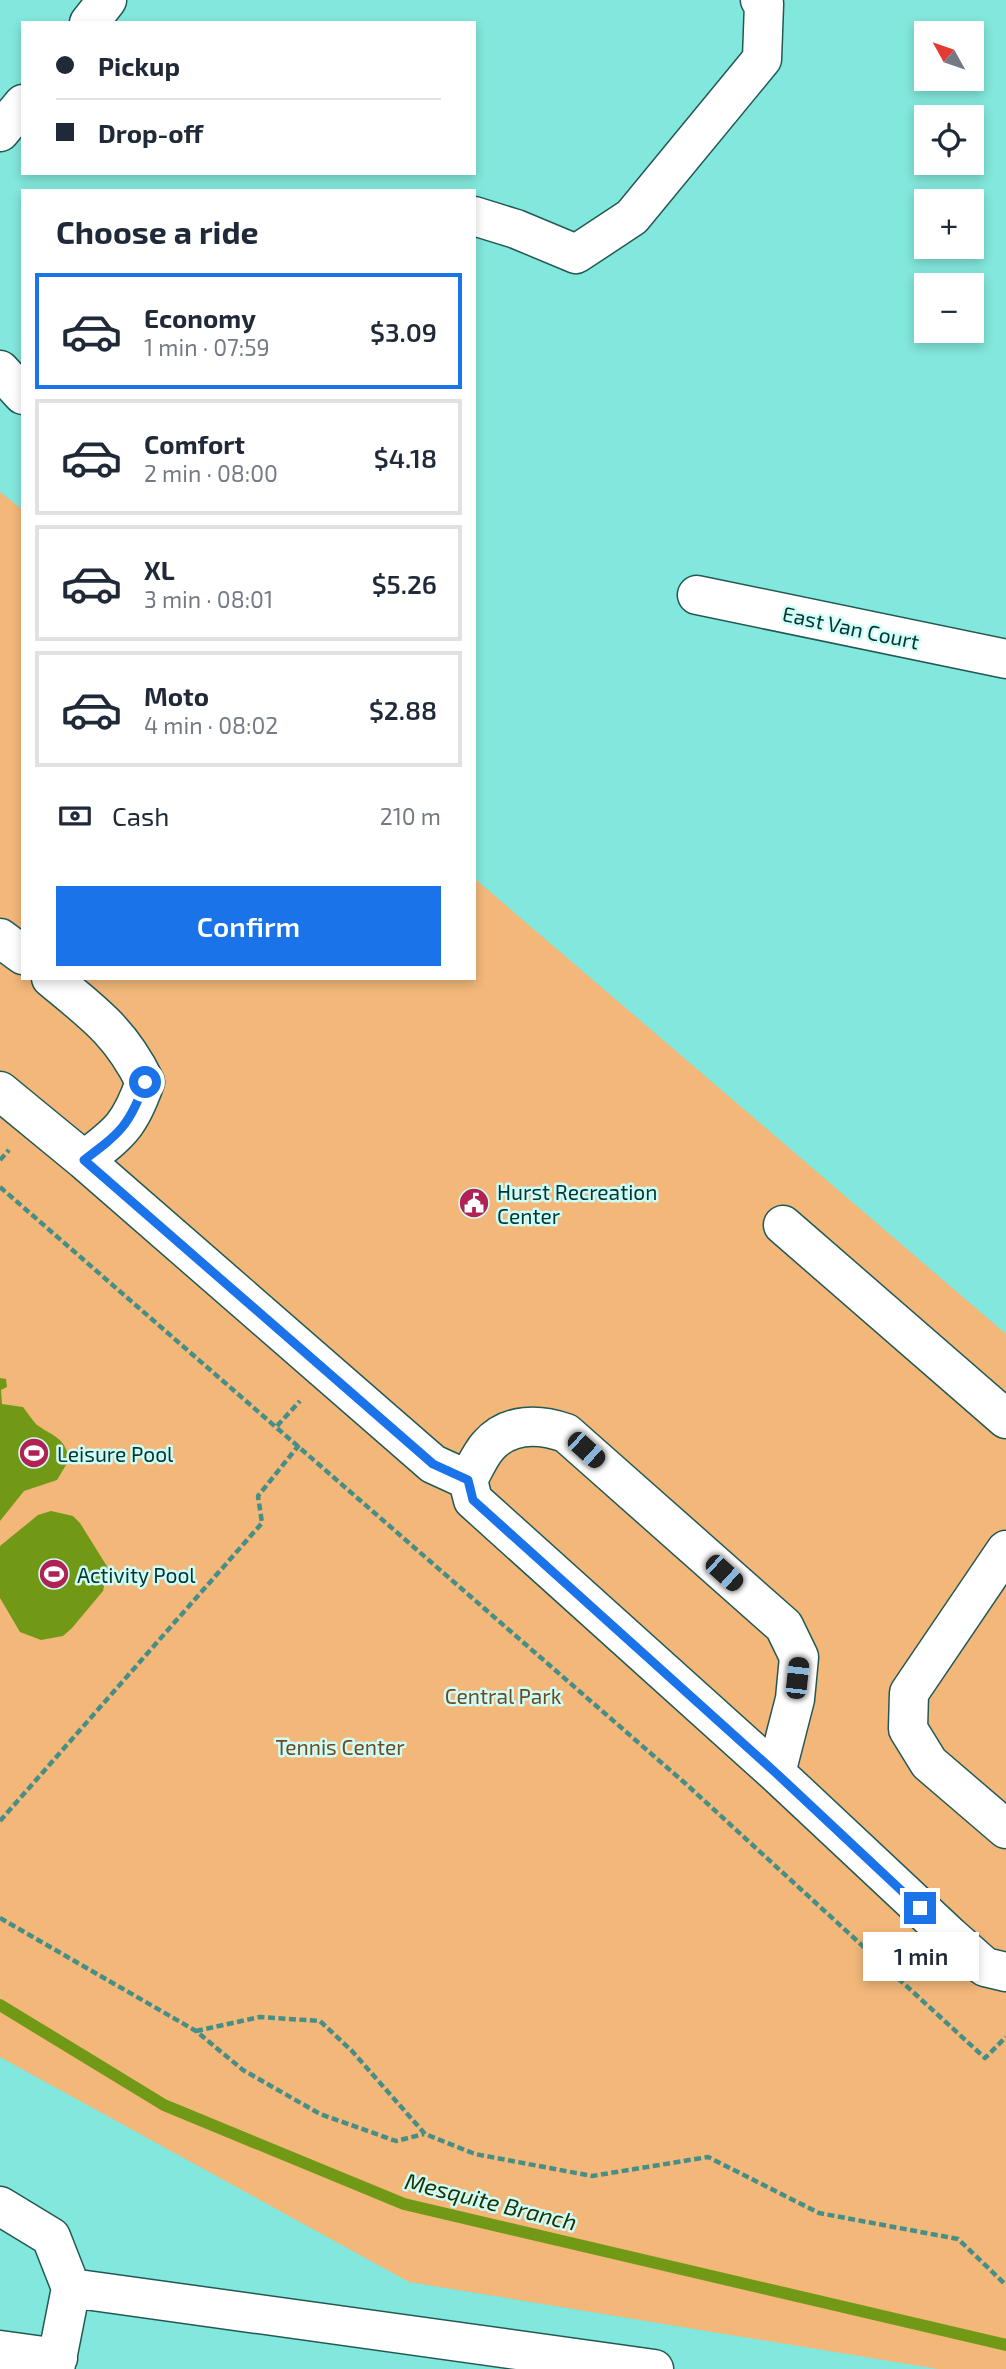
<!DOCTYPE html>
<meta charset="utf-8">
<style>
body{margin:0;font-family:"Exo 2",sans-serif;background:#f6f6f7;color:#1f2937;height:100vh;display:flex;flex-direction:column;font-size:26px;white-space:nowrap}
*{box-sizing:border-box;margin:0}
p{font-size:23px;color:#747a83}
.icon{flex:none;width:38px;height:38px;fill:none;stroke:currentColor;stroke-width:2;stroke-linecap:round;stroke-linejoin:round}
.map{position:relative;flex:1;overflow:hidden}
.sheet{position:absolute;left:21px;top:189px;width:455px;height:791px;display:flex;flex-direction:column;background:#fff;border-radius:0px;box-shadow:0 4px 10px #0003}
.sheet>*{flex:none}
.banner{position:absolute;left:21px;top:21px;width:455px;height:154px;border-radius:0px;box-shadow:0 4px 10px #0003;display:grid;align-content:center;height:154px;padding:0 35px;background:#fff}
.needle{width:46px;rotate:310deg}
.tools{position:absolute;left:914px;top:21px;display:grid;gap:14px}
.tools a{display:grid;place-items:center;width:70px;height:70px;border-radius:0px;background:#fff;box-shadow:0 4px 10px #0003;font-size:35px}
.end{position:absolute;width:32px;height:32px;margin:-16px;border:9px solid #1a73e8;background:#fff;box-shadow:0 0 0 4px #fff}
.from{border-radius:50%}
.bubble{position:absolute;height:49px;border-radius:0px;background:#fff;box-shadow:0 4px 10px #0003;font-size:23px;font-weight:600;line-height:49px;text-align:center}
.car{position:absolute;width:21px;height:42px;margin:-21px -10px;border-radius:9px;box-shadow:0 0 5px 2px #0007;background:linear-gradient(#222 24%,#8ab4d8 0 40%,#222 0 76%,#8ab4d8 0 86%,#222 0)}
.banner b{display:flex;align-items:center;gap:24px;height:66px;font-size:26px}
.banner b+b{border-top:2px solid #e0e1e3}
.banner i{width:18px;height:18px;background:#1f2937}
ul{padding:0;list-style:none}
li{display:flex;align-items:center;gap:21px;height:116px;margin:0 14px 10px;padding:0 21px;border:4px solid #e0e1e3;border-radius:0px}
li div{flex:1}
li b{display:block;font-size:26px}
li em{font-style:normal;font-weight:600}
li.selected{border-color:#1a73e8}
li>.icon{width:63px;height:63px;stroke-width:1.5}
h2{padding:0 35px;font-size:32px;line-height:84px}
.pay{display:flex;align-items:center;gap:18px;height:77px;padding:0 35px;font-size:26px}
.pay p{margin-inline-start:auto}
.primary-button{display:flex;gap:14px;margin-top:auto;padding:14px 35px}
.primary-button a{flex:1;height:80px;border-radius:0px;background:#1a73e8;color:#fff;font-size:28px;font-weight:600;line-height:80px;text-align:center}
.map>svg:first-child{display:block}
.green{fill:#f2b779}
.water{fill:#719915}
.lines{fill:none;stroke-linecap:round;stroke-linejoin:round}
.stream{stroke:#719915;stroke-width:12}
.minor-casing{stroke:#235954;stroke-width:41}
.path{stroke:#458f87;stroke-width:4.5;stroke-dasharray:7 3.5;stroke-linecap:butt}
.minor{stroke:#fff;stroke-width:38}
.route{stroke:#1a73e8;stroke-width:9}
.labels{text-anchor:middle;dominant-baseline:central;stroke-width:5;stroke-linejoin:round;paint-order:stroke}
.street-label{font-size:21px;fill:#073632;stroke:#cffef8}
.poi-label{font-size:21px;fill:#073632;stroke:#cffef8;text-anchor:start}
.park-label{font-size:21px;fill:#6e4a22;stroke:#cffef8}
.water-label{font-size:23px;font-style:italic;fill:#1f2f00;stroke:#cffef8}
</style>
<div class="map">
<svg width="1006" height="2369" viewBox="0 0 1006 2369">
<rect width="100%" height="100%" fill="#82e7dc"/>
<path class="green" d="M0 492 23 510V978H474V878L1006 1334V2369H938L409 2282 0 2057Z"/>
<path class="water" d="M0 1378 6 1379 7 1387 1 1390 2 1404 23 1407C28 1413 32 1420 37 1425 54 1437 65 1437 69 1460L57 1480 24 1491 0 1521Z
M51 1511 73 1516 80 1523 108 1568 103 1591 72 1628 63 1636 41 1640 20 1632 0 1598V1546L38 1515Z"/>
<g class="lines">
<path class="stream" d="M0 2005 164 2105 404 2204 1006 2345"/>
<g class="minor-casing">
<path id="minor" d="M89 23 107 0
M0 132 23 104
M474 216 516 229 576 254 632 217 762 59 764 4 760 0
M0 370 23 395
M697 595 1006 659
M0 938 23 955
M0 1091 84 1160C120 1133 130 1125 145 1082 120 1031 93 1013 51 978
M84 1160 433 1464 468 1480
M783 1225 1006 1419
M1006 1550 909 1693 908 1729 929 1763 1006 1829
M776 1773 795 1699 799 1657 784 1626 566 1433C540 1424 509 1422 488 1446 480 1455 474 1469 468 1480L473 1500 776 1773 950 1936 985 1967 1006 1972
M0 2206 51 2237 71 2288
M71 2288 654 2369
M0 2350 58 2358
M55 2369 71 2288"/>
</g>
<path class="path" d="M0 1160 9 1150
M0 1187 686 1784 985 2058 1006 2037
M277 1426 300 1401
M0 1821 262 1523 258 1496 299 1445
M0 1918 196 2031 243 2070 320 2114 396 2141 424 2134
M891 1974 912 1953
M196 2031 260 2017 320 2021 352 2051 425 2134 475 2154 592 2176 708 2157 819 2213 958 2239 1006 2285"/>
<use href="#minor" class="minor"/>
</g>
<g class="lines">
<path class="route" d="M145 1082C130 1125 120 1133 84 1160L433 1464 468 1480 473 1500 776 1773 920 1908"/>
</g>
<defs>
<g id="civic-disc" transform="scale(1.575)"><circle r="9.5" fill="#b12254" stroke="#cffef8"/><path d="M-.6-6.5H3V-4.5H.6V-3L4-1V1h2V6H-6V1h2V-1L-.6-3ZM-1.2 2.5V6h2.4V2.5Z" fill="#fff"/></g>
<g id="stadium-disc" transform="scale(1.575)"><circle r="9.5" fill="#b12254" stroke="#cffef8"/><path d="M0-5a6.5 5 0 1 0 0 10a6.5 5 0 1 0 0-10ZM-3.5-1.8h7v3.6h-7Z" fill="#fff"/></g>
</defs>
<g fill-rule="evenodd">
<use href="#civic-disc" x="474" y="1203"/>
<use href="#stadium-disc" x="34" y="1453"/>
<use href="#stadium-disc" x="54" y="1574"/>
</g>
<g class="labels">
<g class="street-label">
<text transform="translate(851 627) rotate(12)">East Van Court</text>
</g>
<g class="poi-label">
<text x="497" y="1191">Hurst Recreation<tspan x="497" dy="24">Center</tspan></text>
<text x="57" y="1453">Leisure Pool</text>
<text x="77" y="1574">Activity Pool</text>
</g>
<g class="park-label">
<text x="503" y="1695">Central Park</text>
<text x="340" y="1746">Tennis Center</text>
</g>
<g class="water-label">
<text transform="translate(491 2201) rotate(14)">Mesquite Branch</text>
</g>
</g>
</svg>
<div class="tools">
<a><svg class="needle" viewBox="-14 -14 28 28"><path d="M0-13l5 13h-10z" fill="#e53935"/><path d="M0 13l5-13h-10z" fill="#747a83"/></svg></a>
<a><svg class="icon" aria-label="locate" viewBox="0 0 24 24"><circle cx="12" cy="12" r="6"/><path d="M12 2v4M12 18v4M2 12h4M18 12h4"/></svg></a>
<a>+</a>
<a>−</a>
</div>
<i class="end from" style="left:145px;top:1082px"></i>
<i class="end" style="left:920px;top:1908px"></i>
<div class="bubble" style="left:863px;top:1932px;width:116px">1 min</div>
<i class="car" style="left:586px;top:1450px;rotate:132deg"></i>
<i class="car" style="left:724px;top:1573px;rotate:132deg"></i>
<i class="car" style="left:797px;top:1678px;rotate:6deg"></i>
<div class="banner">
<b><i class="from"></i>Pickup</b>
<b><i></i>Drop-off</b>
</div>
<section class="sheet">
<h2>Choose a ride</h2>
<ul>
<li class="selected"><svg class="icon" aria-label="car" viewBox="0 0 24 24"><path d="M5 17H2v-5l4-1 3-4h7l3 4 3 1v5h-3M9 17h6M6 11h13"/><circle cx="7" cy="17" r="2"/><circle cx="17" cy="17" r="2"/></svg><div><b>Economy</b><p>1 min · 07:59</p></div><em>$3.09</em></li>
<li><svg class="icon" aria-label="car" viewBox="0 0 24 24"><path d="M5 17H2v-5l4-1 3-4h7l3 4 3 1v5h-3M9 17h6M6 11h13"/><circle cx="7" cy="17" r="2"/><circle cx="17" cy="17" r="2"/></svg><div><b>Comfort</b><p>2 min · 08:00</p></div><em>$4.18</em></li>
<li><svg class="icon" aria-label="car" viewBox="0 0 24 24"><path d="M5 17H2v-5l4-1 3-4h7l3 4 3 1v5h-3M9 17h6M6 11h13"/><circle cx="7" cy="17" r="2"/><circle cx="17" cy="17" r="2"/></svg><div><b>XL</b><p>3 min · 08:01</p></div><em>$5.26</em></li>
<li><svg class="icon" aria-label="car" viewBox="0 0 24 24"><path d="M5 17H2v-5l4-1 3-4h7l3 4 3 1v5h-3M9 17h6M6 11h13"/><circle cx="7" cy="17" r="2"/><circle cx="17" cy="17" r="2"/></svg><div><b>Moto</b><p>4 min · 08:02</p></div><em>$2.88</em></li>
</ul>
<div class="pay"><svg class="icon" aria-label="cash" viewBox="0 0 24 24"><path d="M3 7h18v10H3z"/><circle cx="12" cy="12" r="2"/></svg>Cash<p>210 m</p></div>
<div class="primary-button"><a>Confirm</a></div>
</section>
</div>
